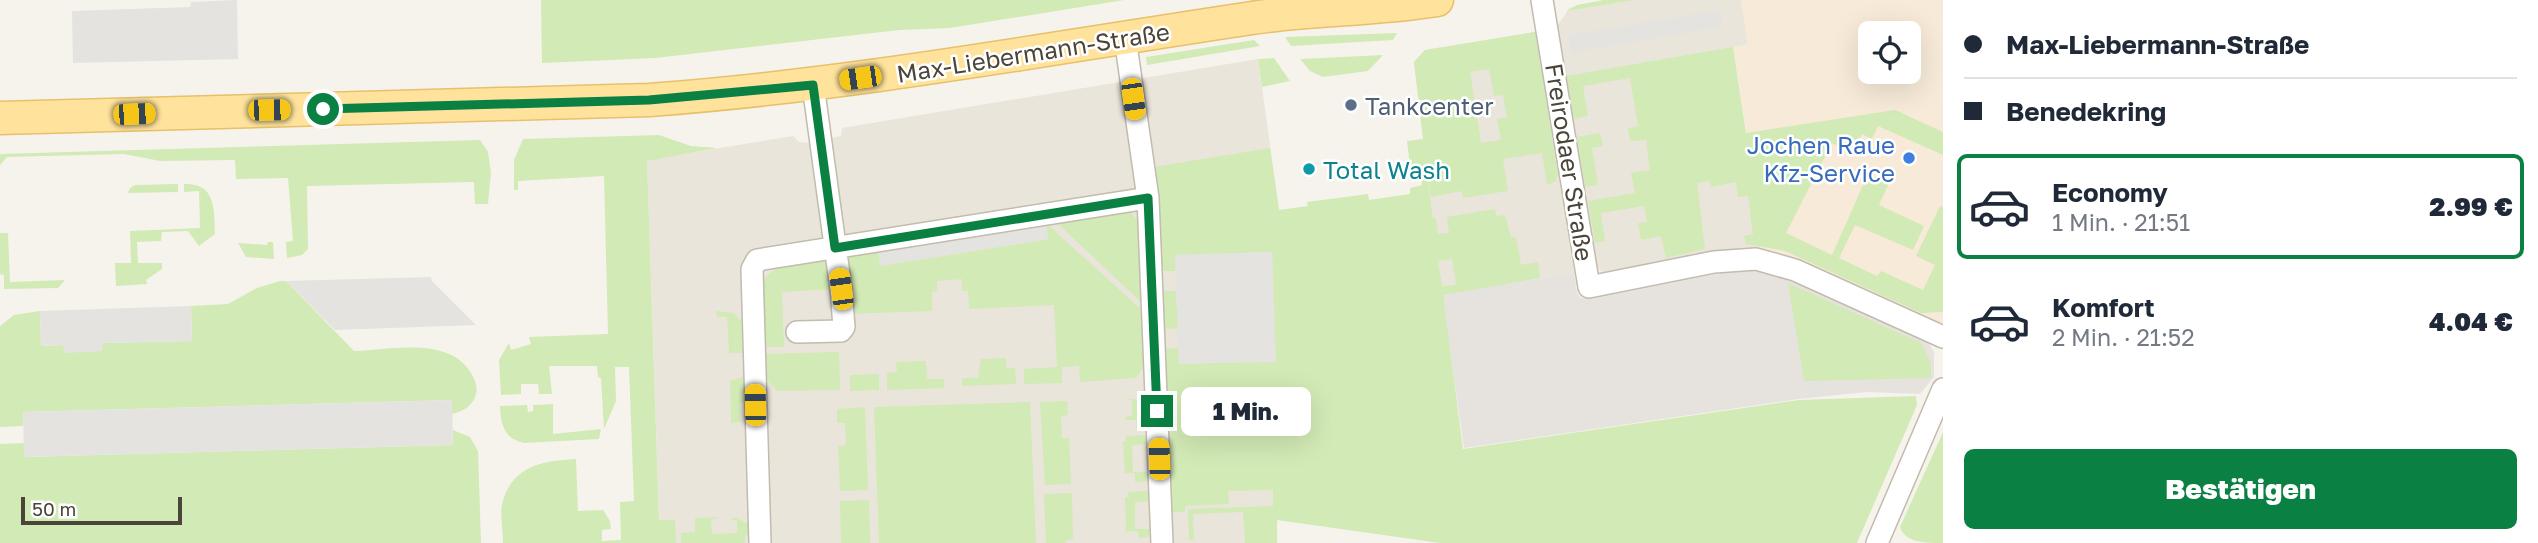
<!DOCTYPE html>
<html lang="de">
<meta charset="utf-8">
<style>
body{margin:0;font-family:"Golos Text",sans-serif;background:#f2f2f3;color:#1f2937;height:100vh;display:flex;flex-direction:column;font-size:26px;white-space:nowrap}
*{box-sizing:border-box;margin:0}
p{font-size:23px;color:#747a83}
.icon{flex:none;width:38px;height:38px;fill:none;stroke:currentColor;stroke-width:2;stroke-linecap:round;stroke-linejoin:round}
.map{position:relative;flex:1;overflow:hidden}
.details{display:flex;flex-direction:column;background:#fff;width:595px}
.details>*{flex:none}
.top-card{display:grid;align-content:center;height:154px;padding:0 21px;background:#fff}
.buttons{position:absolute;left:1858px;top:21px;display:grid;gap:14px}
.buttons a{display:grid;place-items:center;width:63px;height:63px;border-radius:10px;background:#fff;box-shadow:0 7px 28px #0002;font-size:35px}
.scale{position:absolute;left:21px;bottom:18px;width:161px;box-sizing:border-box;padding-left:7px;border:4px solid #4b4439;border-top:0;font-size:19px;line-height:24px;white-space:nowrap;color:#4b4439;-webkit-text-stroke:5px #fff;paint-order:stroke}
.end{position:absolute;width:32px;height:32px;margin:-16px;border:9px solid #0b8043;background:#fff;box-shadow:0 0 0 4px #fff}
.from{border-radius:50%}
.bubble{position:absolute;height:49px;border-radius:10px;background:#fff;box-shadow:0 7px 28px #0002;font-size:23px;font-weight:800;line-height:49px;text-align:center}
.car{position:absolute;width:21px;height:42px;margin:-21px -10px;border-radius:9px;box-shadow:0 0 5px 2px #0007;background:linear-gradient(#f5c518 24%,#345 0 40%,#f5c518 0 76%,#345 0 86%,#f5c518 0)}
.top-card b{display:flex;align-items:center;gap:24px;height:66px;font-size:26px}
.top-card b+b{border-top:2px solid #e0e1e3}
.top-card i{width:18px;height:18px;background:#1f2937}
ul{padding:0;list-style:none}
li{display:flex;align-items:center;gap:21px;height:105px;margin:0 14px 10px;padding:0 7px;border:4px solid transparent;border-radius:10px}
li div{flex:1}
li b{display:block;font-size:26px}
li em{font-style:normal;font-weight:800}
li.active{border-color:#0b8043}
li>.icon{width:63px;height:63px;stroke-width:1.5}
.action{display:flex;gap:14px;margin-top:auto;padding:14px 21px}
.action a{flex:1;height:80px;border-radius:10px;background:#0b8043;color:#fff;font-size:28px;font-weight:800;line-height:80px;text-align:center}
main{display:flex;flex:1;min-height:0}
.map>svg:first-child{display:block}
.residential{fill:#eae5da}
.commercial{fill:#f7ead8;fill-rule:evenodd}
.industrial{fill:#e6e2dd}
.green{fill:#d2eab5;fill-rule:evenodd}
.parking{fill:#e5e3e0}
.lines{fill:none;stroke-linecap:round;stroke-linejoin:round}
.street-casing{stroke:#c2bbae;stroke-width:24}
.primary-casing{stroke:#e6c16a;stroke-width:35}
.street{stroke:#fff;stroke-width:21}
.primary{stroke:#ffe39c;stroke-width:32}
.route{stroke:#0b8043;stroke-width:9}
.service-dot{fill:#5c6f8a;stroke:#fff;stroke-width:2.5}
.shop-dot{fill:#3f7fe0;stroke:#fff;stroke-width:2.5}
.culture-dot{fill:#0f9aa8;stroke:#fff;stroke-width:2.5}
.labels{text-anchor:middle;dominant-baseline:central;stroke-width:5;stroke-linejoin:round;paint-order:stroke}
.street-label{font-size:24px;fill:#4b4439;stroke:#fff}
.service-label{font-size:24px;fill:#4e5e75;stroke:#fff;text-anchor:start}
.shop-label{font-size:24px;fill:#366cbe;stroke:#fff;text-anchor:end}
.culture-label{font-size:24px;fill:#0d838f;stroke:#fff;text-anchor:start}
</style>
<main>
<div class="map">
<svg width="1943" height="543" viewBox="0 0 1943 543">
<rect width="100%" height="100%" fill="#f6f3ec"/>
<path class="residential" d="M1604 0H1741L1748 45 1733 47 1761 252 1613 276 1602 272 1592 262 1556 27 1570 8Z
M1535 32H1541L1574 273 1442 294 1414 62 1425 50Z
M1258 59 1279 210 1277 543H660L647 160 793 136 799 142 812 143 813 148 833 145 832 138 841 136 842 128Z"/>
<path class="commercial" d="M1741 0H1943V322H1933L1761 252 1762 228 1733 47 1748 44ZM1871 33H1909V72H1871Z"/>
<path class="industrial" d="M1761 270 1781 275 1917 335 1929 344 1934 352V377L1920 394 1867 392 1799 399 1464 448 1442 294 1574 273 1577 293 1581 298 1592 299 1732 271Z"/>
<path class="green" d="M541 0H1124L950 28 899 30 655 58 542 63Z
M1604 0H1634L1566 11 1577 5Z
M1535 32 1558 175 1556 181 1547 185 1542 153 1503 159 1508 191 1463 198 1462 191 1431 197 1428 181 1433 218H1436L1438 234 1449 233 1447 217 1495 209 1496 216 1505 215 1511 237H1516L1521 265 1538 262 1540 278 1443 295 1463 449 1799 400 1916 396 1917 405 1857 543H1440L1277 520V543H1245L1243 512 1193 514 1194 540H1189L1188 509 1273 506V490L1228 491 1229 504 1185 506V512H1169L1163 352 1166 349 1178 348 1179 364 1177 314V329L1162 328 1161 294 1164 291H1176V306L1273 304 1272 252 1175 255 1176 271H1164L1161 268 1154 167 1270 148 1279 210 1308 206 1307 202 1368 194 1369 200 1410 194V188L1422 185 1420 173 1411 174 1407 141 1423 139 1414 62 1425 50ZM1489 69 1494 96 1503 95 1507 117 1497 119 1501 140 1481 143 1470 72ZM1452 259 1456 285 1442 286 1438 261Z
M1397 33 1393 40 1291 46 1285 37Z
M1254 40 1260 46 1147 65 1146 57Z
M1733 47 1746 133 1895 110 1943 132V155L1878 126 1872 139 1862 134 1854 153 1832 143 1786 233 1832 255 1868 174 1889 183 1879 205 1924 226 1913 250 1855 225 1839 258 1877 276 1881 271 1923 290 1935 265 1916 256 1940 206 1943 207V312L1921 313 1785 251 1746 244 1744 236 1753 234 1748 196 1738 197 1736 182 1711 187 1710 181 1697 183 1705 249 1666 258 1661 236 1641 240 1638 223 1647 222 1644 206 1601 213 1605 241 1595 243 1588 201 1635 193 1631 173 1650 170 1646 140 1630 141 1628 128 1638 126 1630 78 1583 86 1588 116 1574 119 1566 76Z
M1383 55 1368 71 1323 77 1310 71 1300 59Z
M1274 58 1290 81 1262 87 1258 59Z
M1600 133 1603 146 1592 148 1598 185 1585 187 1577 137Z
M659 135 691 146 717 148 647 161 659 520H675L676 543H503C503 531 500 515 502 504 512 465 543 461 576 459L578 511 603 510 610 521 611 529 602 530V541L621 540 620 502 634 501 629 367H615L616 401 604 429 601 378 598 377 597 366H549L552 394H539L538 384H521V394L501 395 499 360 509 343 511 350 531 344 529 337 608 334 604 176 518 181V190H514V160L523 139Z
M480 140 488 152 491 173 488 204H475L474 182 307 186 308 249 302 255 287 258 286 242 293 241 288 178 236 179 235 160 160 161 124 154 7 157 0 165V154Z
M178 184V192L128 193 130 188 135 185Z
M184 184C216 183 214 209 215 234L199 246 188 231 162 232 161 241 137 242 138 263H162V269L146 280 147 284 116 286 115 263H131L130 231 200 228 199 191 184 192Z
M1129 210 1140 224 1142 303 1055 221Z
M1046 223 1144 312 1145 365 1136 378 1080 382 1079 366 1062 367V383L1024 384V369L1057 367 1054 305 969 309 968 291H962V279L937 281V291L932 292V311L848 314 845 255 878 250 881 266 1048 239Z
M0 233H8L10 282 65 280 58 288 4 289V275L0 274Z
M268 242H273L274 259 246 257 238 243 267 245Z
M835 258 836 289 782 292 784 347H764L761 285C773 259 811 262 835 258Z
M280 281H286L354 351C390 350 449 336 471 373 475 380 478 387 476 394 473 406 464 411 452 414V400L23 412V426L0 427V326L14 315 40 311 41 346 64 345V352L102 351V343L192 341 191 306 228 304 257 288Z
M1788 283 1921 343 1931 363V378L1804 381Z
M716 311 733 313 744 323 745 353H729L727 317H717Z
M839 352 840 390 777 391 765 377 764 354Z
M1006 358V368H1015L1016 384 962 386V378H978L981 359Z
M926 361 927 379H944V388L887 390V373L897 372 896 362Z
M879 374V390L850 391V375Z
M746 376 747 403H740V422L731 423 730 381Z
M1125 399H1134L1146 407 1147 427 1136 428V420H1125V417L1132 416V401Z
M1067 401 1068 415 1061 416 1062 438H1069L1071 484 1045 485 1040 402Z
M1030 402 1036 543H879L874 407Z
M553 404V434L601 429 599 439 524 443C503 438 501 424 500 406L527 405 528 412 533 411V405Z
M865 407 868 490 840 491 838 446 846 445 845 423H837V409Z
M453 430 470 437 478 451 481 543H0V444L24 443V457L453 445Z
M1943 432V543C1926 543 1905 543 1900 527Z
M1147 435 1148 444 1132 445 1133 472H1149V481L1135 482V473H1125L1123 441H1126V436Z
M1150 491V501L1135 502V529H1151L1148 537 1139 538 1138 531 1126 532 1125 497H1128V492Z
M1072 493 1073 539 1066 540V543H1046L1044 494Z
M869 500 870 543H841L840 501Z
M721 517 711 520 712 534 737 533V520H729L735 517 749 525 752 535H745V543H681V533L695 532V518Z"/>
<path class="parking" d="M237 0 238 59 73 63 72 11 190 7 191 2Z
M1720 10 1722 27 1571 53 1568 35Z
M1046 223 1048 239 880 266 878 250Z
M1272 252 1276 362 1179 364 1175 255Z
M431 277 432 281 476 325 335 330 286 281Z
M191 306 192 341 103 343 102 351 64 353 63 345 41 346 40 311Z
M452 400 453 445 24 457 23 412Z"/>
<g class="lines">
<g class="street-casing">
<path id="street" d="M1542 0 1589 287 1714 262 1756 259 1795 270 1943 337
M1125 38 1148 198 1162 543
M797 332 841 331 844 327 841 289 813 85
M760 543 752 269 757 260 1148 198
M1877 543 1943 389"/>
</g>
<g class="primary-casing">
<path id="primary" d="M0 118 649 100C852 85 1051 48 1252 18 1313 9 1375 10 1437 0"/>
</g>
<use href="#street" class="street"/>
<use href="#primary" class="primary"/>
</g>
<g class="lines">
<path class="route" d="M323 109 649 100 813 85 835 248 1148 198 1157 411"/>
</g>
<circle class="service-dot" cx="1351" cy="105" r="7"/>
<circle class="shop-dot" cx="1909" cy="158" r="7"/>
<circle class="culture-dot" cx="1309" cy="169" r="7"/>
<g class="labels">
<g class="street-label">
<text transform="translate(1033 52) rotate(-9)">Max-Liebermann-Straße</text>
<text transform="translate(1570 162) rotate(81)">Freirodaer Straße</text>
</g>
<g class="service-label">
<text x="1365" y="105">Tankcenter</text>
</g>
<g class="shop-label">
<text x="1895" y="144">Jochen Raue<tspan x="1895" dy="28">Kfz-Service</tspan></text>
</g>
<g class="culture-label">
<text x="1323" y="169">Total Wash</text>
</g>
</g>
</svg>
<div class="buttons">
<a><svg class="icon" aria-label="locate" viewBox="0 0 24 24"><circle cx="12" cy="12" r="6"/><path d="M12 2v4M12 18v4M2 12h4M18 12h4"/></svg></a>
</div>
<div class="scale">50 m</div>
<i class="end from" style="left:323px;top:109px"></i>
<i class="end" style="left:1157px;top:411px"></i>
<div class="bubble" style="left:1181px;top:387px;width:130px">1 Min.</div>
<i class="car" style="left:860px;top:78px;rotate:262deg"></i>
<i class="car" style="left:1133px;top:99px;rotate:172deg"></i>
<i class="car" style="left:269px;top:110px;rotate:89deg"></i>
<i class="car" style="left:134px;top:114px;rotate:88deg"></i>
<i class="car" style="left:841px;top:289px;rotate:352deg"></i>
<i class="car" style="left:755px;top:405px;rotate:359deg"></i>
<i class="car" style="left:1159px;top:459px;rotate:358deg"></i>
</div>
<section class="details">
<div class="top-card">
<b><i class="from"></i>Max-Liebermann-Straße</b>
<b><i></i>Benedekring</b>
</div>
<ul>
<li class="active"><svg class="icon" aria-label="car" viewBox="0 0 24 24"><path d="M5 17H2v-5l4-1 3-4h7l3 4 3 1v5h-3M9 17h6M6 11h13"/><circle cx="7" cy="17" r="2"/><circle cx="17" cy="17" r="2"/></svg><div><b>Economy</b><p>1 Min. · 21:51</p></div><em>2.99 €</em></li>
<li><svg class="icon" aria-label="car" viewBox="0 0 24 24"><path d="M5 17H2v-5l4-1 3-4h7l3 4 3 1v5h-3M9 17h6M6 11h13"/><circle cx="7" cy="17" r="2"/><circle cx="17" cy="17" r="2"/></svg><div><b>Komfort</b><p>2 Min. · 21:52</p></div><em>4.04 €</em></li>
</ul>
<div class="action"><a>Bestätigen</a></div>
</section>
</main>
